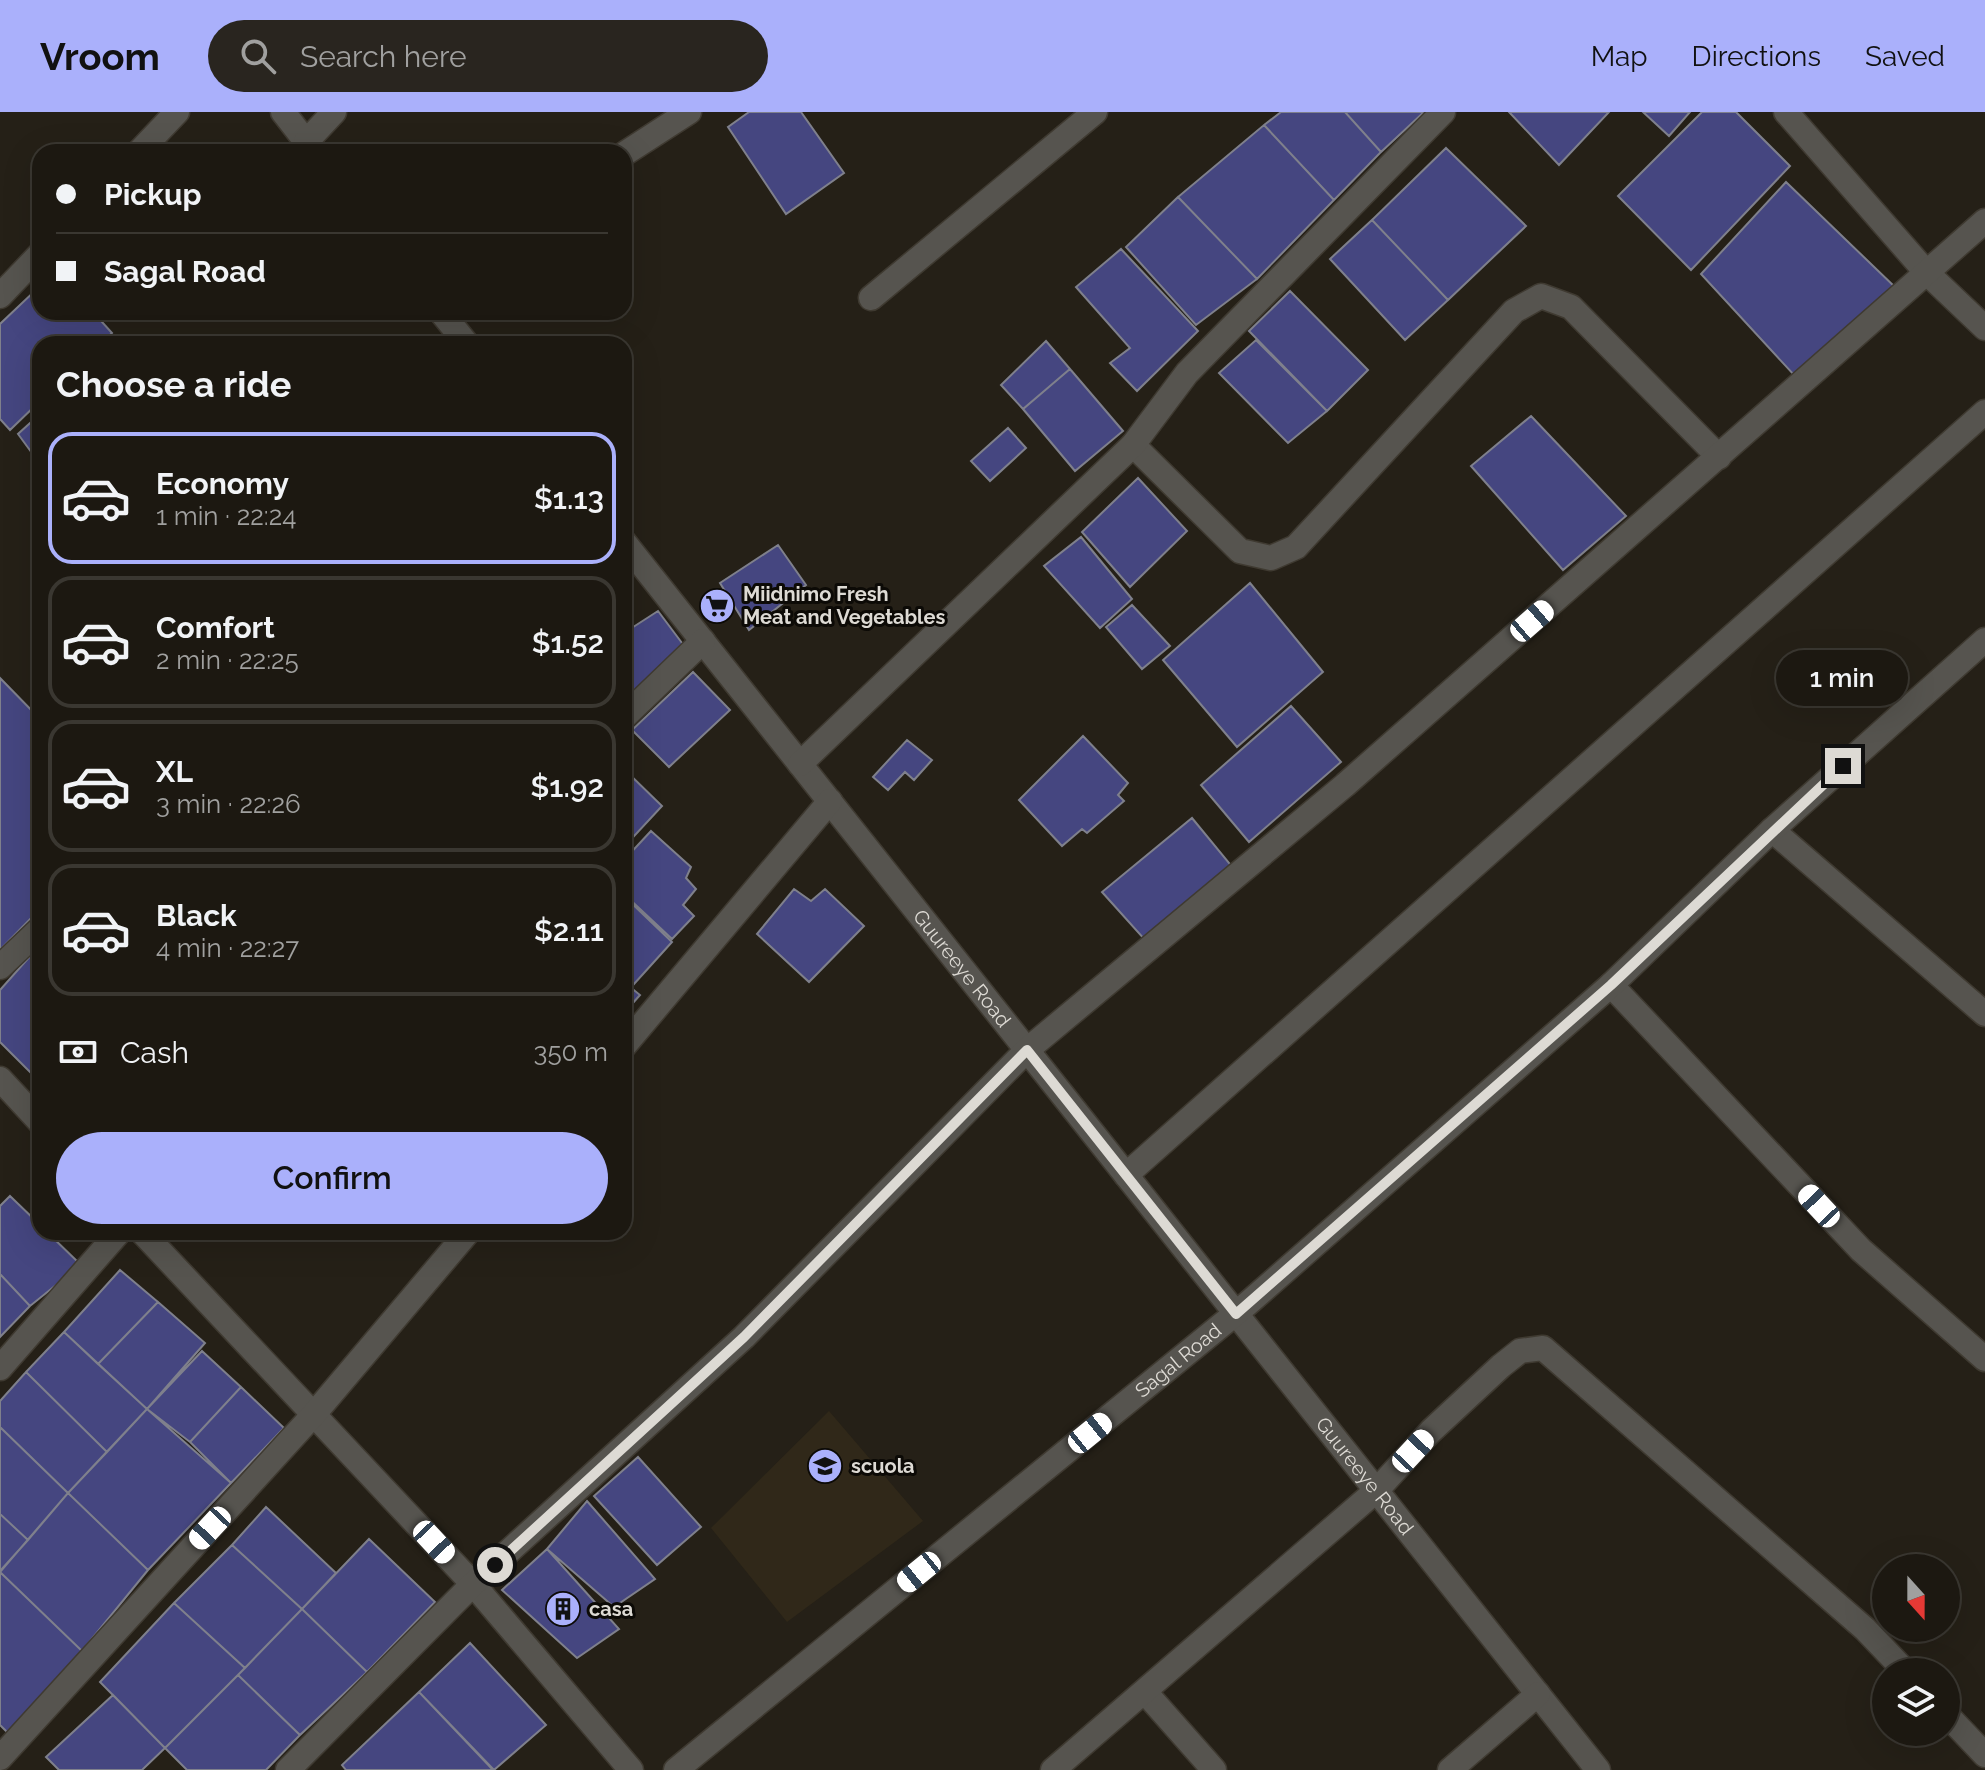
<!DOCTYPE html>
<meta charset="utf-8">
<style>
body{margin:0;font-family:Raleway,sans-serif;background:#29251f;color:#f1f3f6;height:100vh;display:flex;flex-direction:column;font-size:30px;white-space:nowrap}
*{box-sizing:border-box;margin:0}
p{font-size:26px;color:#a0a09f}
.icon{flex:none;width:44px;height:44px;fill:none;stroke:currentColor;stroke-width:2;stroke-linecap:round;stroke-linejoin:round}
.map{position:relative;flex:1;overflow:hidden}
.side{position:absolute;left:32px;top:224px;width:600px;height:904px;display:flex;flex-direction:column;background:#1c1811;border-radius:24px;box-shadow:0 8px 32px #0002,0 0 0 2px #3a3731}
.side>*{flex:none}
.hud{position:absolute;left:32px;top:32px;width:600px;height:176px;border-radius:24px;box-shadow:0 8px 32px #0002,0 0 0 2px #3a3731;display:grid;align-content:center;height:176px;padding:0 24px;background:#1c1811}
.needle{width:52px;rotate:159deg}
.tools{position:absolute;left:1872px;top:1442px;display:grid;gap:16px}
.tools a{display:grid;place-items:center;width:88px;height:88px;border-radius:50%;background:#1c1811;box-shadow:0 8px 32px #0002,0 0 0 2px #3a3731;font-size:40px}
.end{position:absolute;width:36px;height:36px;margin:-18px;border:10px solid #dddad4;background:#111;box-shadow:0 0 0 4px #111}
.from{border-radius:50%}
.bubble{position:absolute;height:56px;border-radius:28px;background:#1c1811;box-shadow:0 8px 32px #0002,0 0 0 2px #3a3731;font-size:26px;font-weight:600;line-height:56px;text-align:center}
.car{position:absolute;width:24px;height:48px;margin:-24px -12px;border-radius:10px;box-shadow:0 0 6px 2px #0007;background:linear-gradient(#fff 24%,#345 0 40%,#fff 0 76%,#345 0 86%,#fff 0)}
.hud b{display:flex;align-items:center;gap:28px;height:76px;font-size:30px}
.hud b+b{border-top:2px solid #3a3731}
.hud i{width:20px;height:20px;background:#f1f3f6}
ul{padding:0;list-style:none}
li{display:flex;align-items:center;gap:24px;height:132px;margin:0 16px 12px;padding:0 8px;border:4px solid #3a3731;border-radius:24px}
li div{flex:1}
li b{display:block;font-size:30px}
li em{font-style:normal;font-weight:600}
li.on{border-color:#aab0fb}
li>.icon{width:72px;height:72px;stroke-width:1.5}
h2{padding:0 24px;font-size:36px;line-height:96px}
.pay{display:flex;align-items:center;gap:20px;height:88px;padding:0 24px;font-size:30px}
.pay p{margin-inline-start:auto}
.primary-button{display:flex;gap:16px;margin-top:auto;padding:16px 24px}
.primary-button a{flex:1;height:92px;border-radius:48px;background:#aab0fb;color:#111;font-size:32px;font-weight:600;line-height:92px;text-align:center}
header{display:flex;align-items:center;gap:48px;box-sizing:border-box;height:112px;padding:0 40px;background:#aab0fb;color:#111}
header strong{font-size:38px}
nav{display:flex;gap:44px;margin-inline-start:auto;font-size:28px}
.search{width:560px;height:72px;background:#29251f;display:flex;align-items:center;gap:20px;box-sizing:border-box;padding:0 28px;border-radius:44px;color:#a0a09f;font-size:30px}
.map>svg:first-child{display:block}
.built{fill:#302819}
.building{fill:#454680;stroke:#7f808c;stroke-width:2}
.lines{fill:none;stroke-linecap:round;stroke-linejoin:round}
.minor-casing{stroke:#3f3a31;stroke-width:27}
.minor{stroke:#56544f;stroke-width:24}
.route{stroke:#dddad4;stroke-width:10}
.labels{text-anchor:middle;dominant-baseline:central;stroke-width:6;stroke-linejoin:round;paint-order:stroke}
.poi-label{font-size:20px;font-weight:bold;fill:#dddad4;stroke:#0c0a06;text-anchor:start}
.street-label{font-size:20px;fill:#dddad4;stroke:#0c0a06}
</style>
<header>
<strong>Vroom</strong>
<div class="search"><svg class="icon" aria-label="search" viewBox="0 0 24 24"><circle cx="10" cy="10" r="6"/><path d="M15 15l6 6"/></svg>Search here</div>
<nav><a>Map</a><a>Directions</a><a>Saved</a></nav>
</header>
<div class="map">
<svg width="1985" height="1658" viewBox="0 0 1985 1658">
<rect width="100%" height="100%" fill="#252017"/>
<path class="built" d="M829 1299 923 1409 787 1510 711 1416Z"/>
<path class="building" d="M749 0H801L844 61 786 102 728 15Z
M1281 0H1345L1381 40 1334 88 1264 13Z
M1345 0H1424L1381 40Z
M1509 0H1609L1559 53Z
M1643 0H1690L1669 24Z
M1702 0H1736L1790 54 1691 158 1618 84Z
M1264 13 1334 88 1257 167 1178 85Z
M1446 36 1526 114 1448 188 1372 108Z
M1786 70 1898 178 1794 263 1701 162Z
M1178 85 1257 167 1196 213 1126 135Z
M1372 108 1448 188 1405 228 1330 147Z
M1121 137 1198 219 1137 279 1110 251 1130 236 1076 175Z
M40 174V200H93L112 221 101 232H40V289L10 318 0 307V212Z
M1290 179 1368 258 1327 299 1249 219Z
M1256 228 1327 299 1288 331 1219 261Z
M1046 229 1070 257 1023 297 1001 273Z
M1070 257 1123 319 1075 359 1023 297Z
M40 302V352L18 322Z
M1531 304 1626 404 1563 458 1471 354Z
M1008 316 1026 336 990 369 971 349Z
M1138 366 1187 419 1130 475 1082 420Z
M1081 425 1132 487 1100 516 1044 454Z
M778 433 806 473 749 518 720 471Z
M1250 471 1323 560 1237 635 1163 548Z
M1132 493 1170 534 1142 557 1106 515Z
M658 499 685 535 624 589V521Z
M693 560 730 598 669 655 632 618Z
M0 566 40 607V797L0 838Z
M1291 594 1341 650 1249 730 1201 673Z
M1083 624 1128 671 1118 683 1124 689 1087 721 1082 717 1062 734 1019 688Z
M907 628 932 648 914 668 905 660 888 678 873 665Z
M624 657 662 694 624 735Z
M1192 706 1234 757 1145 828 1102 780Z
M651 719 691 755 686 766 696 777 683 793 694 804 672 827 624 782V748Z
M794 777 811 789 825 777 864 814 809 870 757 822Z
M624 784 672 830 634 872 624 863Z
M40 833V952L32 962 0 930V878Z
M624 870 640 883 624 901Z
M10 1084 40 1113V1120H47L81 1153 30 1194 0 1162V1094Z
M120 1158 158 1190 98 1252 64 1220Z
M0 1162 30 1194 0 1225Z
M158 1190 205 1231 147 1297 98 1252Z
M64 1220 147 1297 107 1340 26 1260Z
M202 1239 241 1275 190 1330 147 1297Z
M26 1260 107 1340 68 1381 0 1315V1289Z
M241 1275 284 1316 231 1371 190 1330Z
M147 1297 231 1371 148 1458 68 1381Z
M0 1315 68 1381 28 1428 0 1402Z
M638 1345 701 1415 657 1453 594 1384Z
M68 1381 148 1458 82 1539 0 1460Z
M587 1389 655 1467 614 1495 547 1437Z
M266 1395 336 1461 302 1497 232 1433Z
M0 1402 28 1428 0 1459Z
M369 1427 435 1490 367 1560 302 1497Z
M232 1433 302 1497 245 1556 174 1491Z
M547 1437 619 1517 577 1546 502 1478Z
M0 1460 82 1539 8 1621 0 1613Z
M174 1491 245 1556 165 1636 100 1570Z
M302 1497 367 1560 300 1623 238 1563Z
M470 1531 546 1613 494 1658 419 1580Z
M238 1563 300 1623 266 1658H187L165 1636Z
M419 1580 493 1658H346L342 1653Z
M113 1583 165 1636 142 1658H59L46 1645Z"/>
<g class="lines">
<g class="minor-casing">
<g id="minor">
<path d="M283 0 314 40"/>
<path d="M1786 0 1926 160 1985 216"/>
<path d="M306 30 334 0"/>
<path d="M139 40 177 0"/>
<path d="M624 42 689 0"/>
<path d="M0 184 40 142"/>
<path d="M871 186 1095 0"/>
<path d="M441 200 467 232"/>
<path d="M1133 333 1240 439 1271 446 1296 435 1514 199 1541 184 1571 195 1719 345"/>
<path id="s1" d="M624 430 1598 1658"/>
<path d="M624 605 703 529"/>
<path d="M800 652 1133 333 1187 261 1443 0"/>
<path d="M1772 718 1985 902"/>
<path d="M0 855 40 817"/>
<path d="M1611 873 1861 1138 1985 1247"/>
<path d="M624 934 830 689"/>
<path d="M0 967 40 1010"/>
<path d="M1126 1063 1985 300"/>
<path d="M142 1120 473 1472 631 1658"/>
<path d="M0 1256 119 1120"/>
<path d="M1145 1580 1214 1658"/>
<path d="M1946 1602 1985 1643"/>
<path d="M0 1646 315 1301 468 1120"/>
<path d="M288 1658 473 1472 744 1225 1027 938 1345 673 1985 109"/>
<path id="s2" d="M676 1658 1246 1193 1611 873 1772 718 1985 528"/>
<path d="M1053 1658 1377 1378 1431 1319 1501 1254 1520 1239 1543 1236 1865 1517 1906 1560"/>
<path d="M1450 1658 1538 1582"/>
</g>
</g>
<use href="#minor" class="minor"/>
</g>
<g class="lines">
<path class="route" d="M495 1453 744 1225 1027 938 1236 1202 1611 873 1843 654"/>
</g>
<defs>
<g id="supermarket-disc" transform="scale(1.8)"><circle r="9.5" fill="#aab0fb" stroke="#0c0a06"/><path d="M-6-5.5h2.5l.6 2H6L4.5 2H-2.5L-4.4-4H-6ZM-1.5 3.2a1.3 1.3 0 1 0 .1 0ZM3 3.2a1.3 1.3 0 1 0 .1 0Z" fill="#111"/></g>
<g id="school-disc" transform="scale(1.8)"><circle r="9.5" fill="#aab0fb" stroke="#0c0a06"/><path d="M0-5L7-2L0 1L-7-2ZM-4 1L0 2.5L4 1V4Q0 6-4 4Z" fill="#111"/></g>
<g id="building-disc" transform="scale(1.8)"><circle r="9.5" fill="#aab0fb" stroke="#0c0a06"/><path d="M-4-6H4V6H1V3H-1V6H-4ZM-2.5-4.3h1.7v1.8h-1.7ZM.8-4.3h1.7v1.8H.8ZM-2.5-1h1.7V.8h-1.7ZM.8-1h1.7V.8H.8Z" fill="#111"/></g>
</defs>
<g fill-rule="evenodd">
<use href="#supermarket-disc" x="717" y="494"/>
<use href="#school-disc" x="825" y="1354"/>
<use href="#building-disc" x="563" y="1497"/>
</g>
<g class="labels">
<g class="poi-label">
<text x="743" y="482">Miidnimo Fresh<tspan x="743" dy="23">Meat and Vegetables</tspan></text>
<text x="851" y="1354">scuola</text>
<text x="589" y="1497">casa</text>
</g>
<g class="street-label">
<text stroke="none"><textPath href="#s1" startOffset="544">Guureeye Road</textPath></text>
<text stroke="none"><textPath href="#s2" startOffset="648">Sagal Road</textPath></text>
<text stroke="none"><textPath href="#s1" startOffset="1192">Guureeye Road</textPath></text>
</g>
</g>
</svg>
<div class="tools">
<a><svg class="needle" viewBox="-14 -14 28 28"><path d="M0-13l5 13h-10z" fill="#e53935"/><path d="M0 13l5-13h-10z" fill="#a0a09f"/></svg></a>
<a><svg class="icon" aria-label="layers" viewBox="0 0 24 24"><path d="M12 4l9 5-9 5-9-5zM3 14l9 5 9-5"/></svg></a>
</div>
<i class="end from" style="left:495px;top:1453px"></i>
<i class="end" style="left:1843px;top:654px"></i>
<div class="bubble" style="left:1776px;top:538px;width:132px">1 min</div>
<i class="car" style="left:1532px;top:509px;rotate:49deg"></i>
<i class="car" style="left:1819px;top:1094px;rotate:317deg"></i>
<i class="car" style="left:1090px;top:1321px;rotate:51deg"></i>
<i class="car" style="left:1413px;top:1339px;rotate:43deg"></i>
<i class="car" style="left:210px;top:1416px;rotate:223deg"></i>
<i class="car" style="left:434px;top:1430px;rotate:137deg"></i>
<i class="car" style="left:919px;top:1460px;rotate:231deg"></i>
<div class="hud">
<b><i class="from"></i>Pickup</b>
<b><i></i>Sagal Road</b>
</div>
<section class="side">
<h2>Choose a ride</h2>
<ul>
<li class="on"><svg class="icon" aria-label="car" viewBox="0 0 24 24"><path d="M5 17H2v-5l4-1 3-4h7l3 4 3 1v5h-3M9 17h6M6 11h13"/><circle cx="7" cy="17" r="2"/><circle cx="17" cy="17" r="2"/></svg><div><b>Economy</b><p>1 min · 22:24</p></div><em>$1.13</em></li>
<li><svg class="icon" aria-label="car" viewBox="0 0 24 24"><path d="M5 17H2v-5l4-1 3-4h7l3 4 3 1v5h-3M9 17h6M6 11h13"/><circle cx="7" cy="17" r="2"/><circle cx="17" cy="17" r="2"/></svg><div><b>Comfort</b><p>2 min · 22:25</p></div><em>$1.52</em></li>
<li><svg class="icon" aria-label="car" viewBox="0 0 24 24"><path d="M5 17H2v-5l4-1 3-4h7l3 4 3 1v5h-3M9 17h6M6 11h13"/><circle cx="7" cy="17" r="2"/><circle cx="17" cy="17" r="2"/></svg><div><b>XL</b><p>3 min · 22:26</p></div><em>$1.92</em></li>
<li><svg class="icon" aria-label="car" viewBox="0 0 24 24"><path d="M5 17H2v-5l4-1 3-4h7l3 4 3 1v5h-3M9 17h6M6 11h13"/><circle cx="7" cy="17" r="2"/><circle cx="17" cy="17" r="2"/></svg><div><b>Black</b><p>4 min · 22:27</p></div><em>$2.11</em></li>
</ul>
<div class="pay"><svg class="icon" aria-label="cash" viewBox="0 0 24 24"><path d="M3 7h18v10H3z"/><circle cx="12" cy="12" r="2"/></svg>Cash<p>350 m</p></div>
<div class="primary-button"><a>Confirm</a></div>
</section>
</div>
